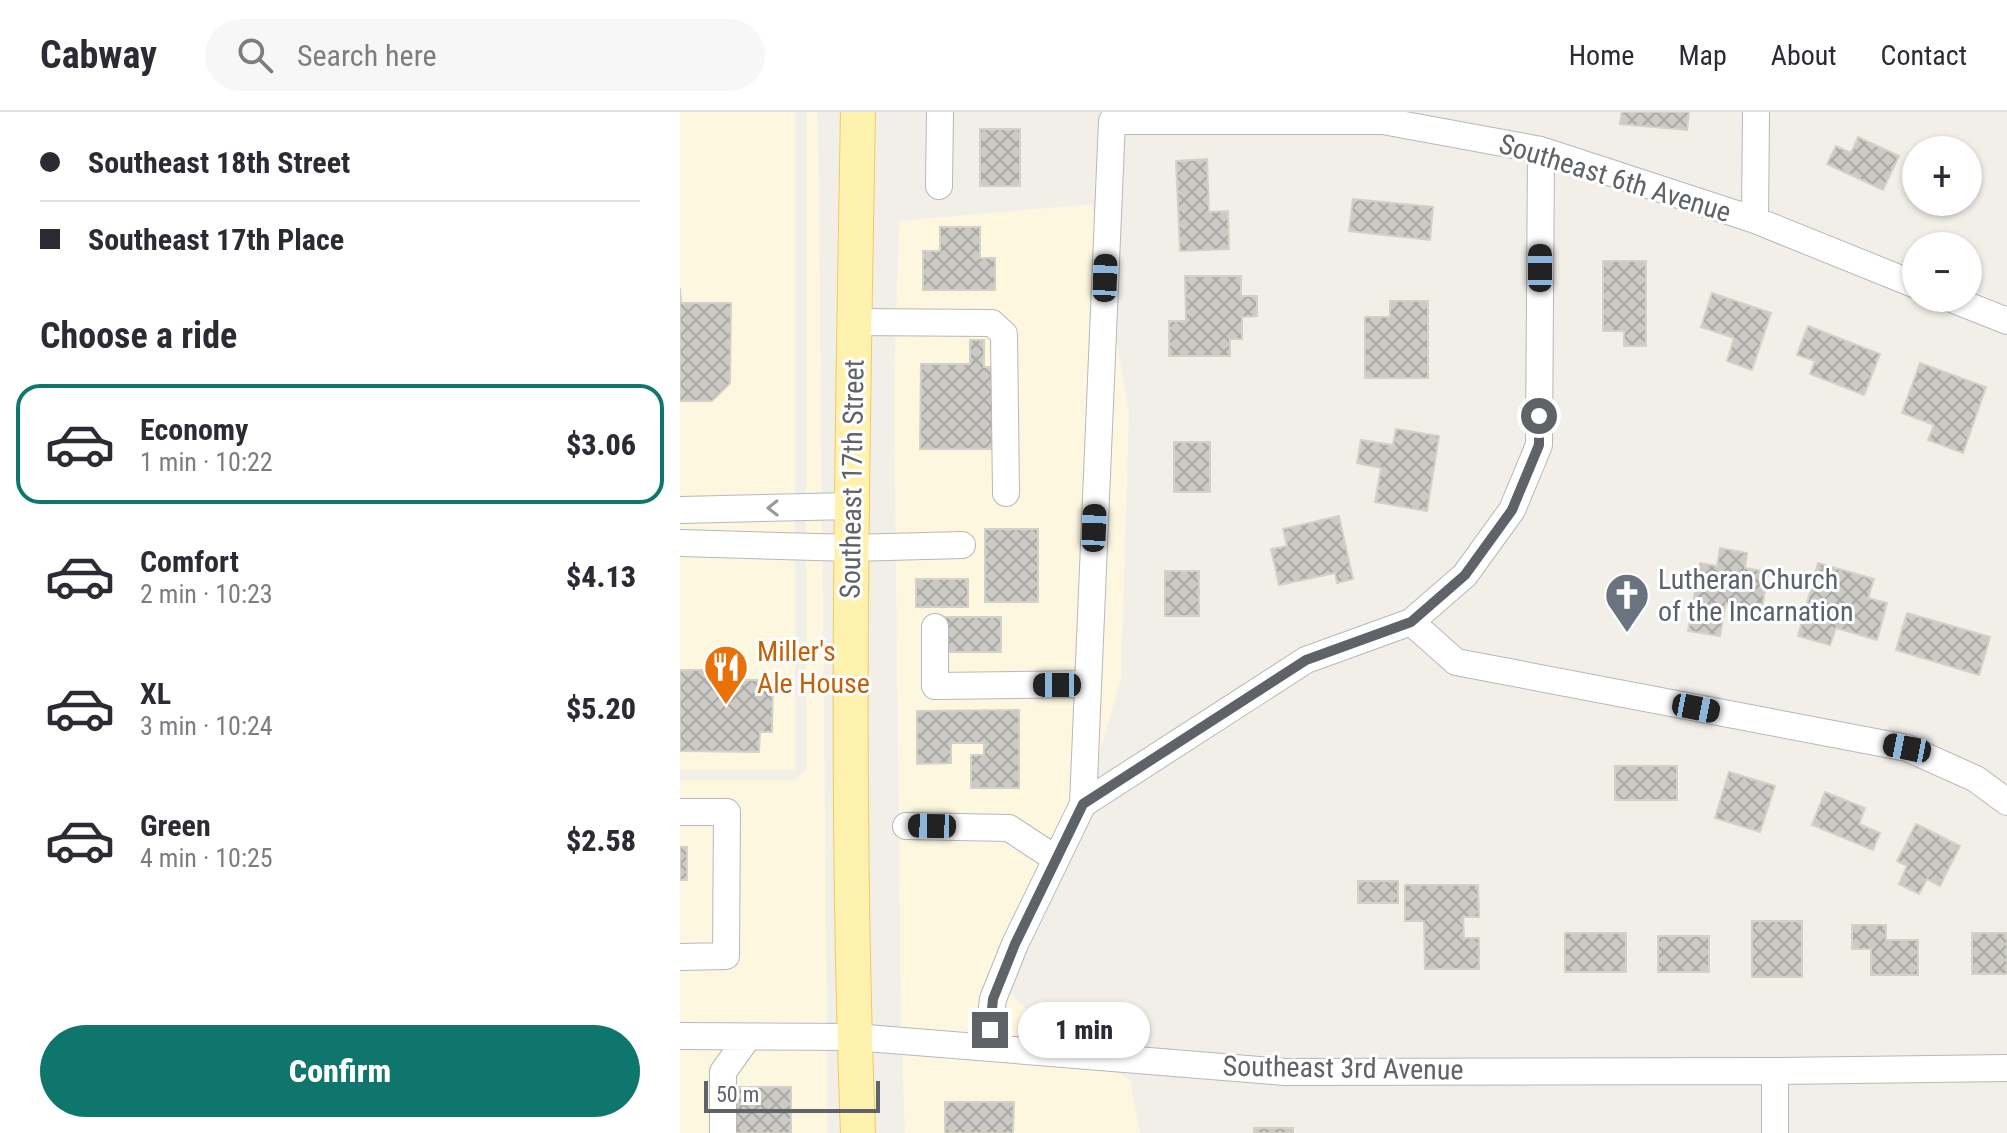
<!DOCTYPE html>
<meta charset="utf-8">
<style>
body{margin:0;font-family:"Roboto Condensed",sans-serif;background:#f7f7f7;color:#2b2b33;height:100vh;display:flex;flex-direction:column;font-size:30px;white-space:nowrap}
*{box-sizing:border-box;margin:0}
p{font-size:26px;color:#7c7c81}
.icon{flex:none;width:44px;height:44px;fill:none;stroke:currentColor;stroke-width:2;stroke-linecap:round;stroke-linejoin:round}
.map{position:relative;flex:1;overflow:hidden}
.panel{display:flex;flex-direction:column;background:#fff;width:680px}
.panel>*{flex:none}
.banner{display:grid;align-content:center;height:176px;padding:0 40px;background:#fff}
.buttons{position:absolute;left:1222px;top:24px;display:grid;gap:16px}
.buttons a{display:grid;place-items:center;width:80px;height:80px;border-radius:50%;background:#fff;box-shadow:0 2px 6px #0004;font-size:40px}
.scale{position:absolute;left:24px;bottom:20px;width:176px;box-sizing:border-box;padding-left:8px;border:4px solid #5f6368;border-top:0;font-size:22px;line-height:28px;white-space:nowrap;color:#5f6368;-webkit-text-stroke:6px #fff;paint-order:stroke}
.end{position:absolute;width:36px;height:36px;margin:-18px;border:10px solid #5f6368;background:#fff;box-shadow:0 0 0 4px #fff}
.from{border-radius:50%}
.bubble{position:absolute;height:56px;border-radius:28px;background:#fff;box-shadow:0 2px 6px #0004;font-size:26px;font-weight:800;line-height:56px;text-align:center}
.car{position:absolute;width:24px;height:48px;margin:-24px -12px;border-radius:10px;box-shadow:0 0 6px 2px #0007;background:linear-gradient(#222 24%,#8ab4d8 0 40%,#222 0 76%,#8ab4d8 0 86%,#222 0)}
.banner b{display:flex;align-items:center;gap:28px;height:76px;font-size:30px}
.banner b+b{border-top:2px solid #e1e1e2}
.banner i{width:20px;height:20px;background:#2b2b33}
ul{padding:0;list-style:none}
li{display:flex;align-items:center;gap:24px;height:120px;margin:0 16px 12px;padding:0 24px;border:4px solid transparent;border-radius:24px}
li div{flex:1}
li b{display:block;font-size:30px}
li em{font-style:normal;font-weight:800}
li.selected{border-color:#0f766e}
li>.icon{width:72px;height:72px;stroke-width:1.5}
h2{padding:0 40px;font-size:36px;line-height:96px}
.cta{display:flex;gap:16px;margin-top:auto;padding:16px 40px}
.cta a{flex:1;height:92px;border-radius:48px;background:#0f766e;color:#fff;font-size:32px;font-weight:800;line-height:92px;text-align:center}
header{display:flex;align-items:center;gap:48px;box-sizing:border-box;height:112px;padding:0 40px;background:#fff;border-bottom:2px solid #e1e1e2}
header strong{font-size:38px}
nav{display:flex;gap:44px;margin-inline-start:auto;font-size:28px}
.search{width:560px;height:72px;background:#f7f7f7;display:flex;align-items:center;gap:20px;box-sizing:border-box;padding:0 28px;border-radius:44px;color:#7c7c81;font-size:30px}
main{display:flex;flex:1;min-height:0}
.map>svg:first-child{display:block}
.commercial{fill:#fef7e0}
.building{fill:url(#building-cross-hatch);stroke:#d6d1c6;stroke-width:2}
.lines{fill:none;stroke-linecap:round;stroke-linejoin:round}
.minor-casing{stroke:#b5b8bc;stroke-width:28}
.major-casing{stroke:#f2c960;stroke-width:36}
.minor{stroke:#fff;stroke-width:26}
.major{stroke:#fff2af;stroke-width:34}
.oneway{stroke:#979a9d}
.route{stroke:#5f6368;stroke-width:10}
.labels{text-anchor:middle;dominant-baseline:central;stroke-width:6;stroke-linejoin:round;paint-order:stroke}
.street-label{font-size:28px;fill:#5f6368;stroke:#fff}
.worship-label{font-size:28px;fill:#5b616d;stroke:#fff;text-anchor:start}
.food-label{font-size:28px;fill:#c56008;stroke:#fff;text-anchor:start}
</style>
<header>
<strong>Cabway</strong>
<div class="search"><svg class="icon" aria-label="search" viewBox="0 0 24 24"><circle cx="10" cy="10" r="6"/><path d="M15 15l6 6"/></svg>Search here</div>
<nav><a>Home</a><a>Map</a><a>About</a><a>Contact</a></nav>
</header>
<main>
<section class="panel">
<div class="banner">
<b><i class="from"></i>Southeast 18th Street</b>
<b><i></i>Southeast 17th Place</b>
</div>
<h2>Choose a ride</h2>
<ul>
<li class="selected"><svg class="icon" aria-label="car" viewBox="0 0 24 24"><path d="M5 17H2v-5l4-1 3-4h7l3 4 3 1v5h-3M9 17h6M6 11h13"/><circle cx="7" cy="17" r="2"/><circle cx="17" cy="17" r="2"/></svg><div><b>Economy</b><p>1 min · 10:22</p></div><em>$3.06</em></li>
<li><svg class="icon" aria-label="car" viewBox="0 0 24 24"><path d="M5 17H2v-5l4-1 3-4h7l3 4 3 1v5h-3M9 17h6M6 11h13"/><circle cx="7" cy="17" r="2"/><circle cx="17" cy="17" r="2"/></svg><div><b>Comfort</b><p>2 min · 10:23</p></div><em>$4.13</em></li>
<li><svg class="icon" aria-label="car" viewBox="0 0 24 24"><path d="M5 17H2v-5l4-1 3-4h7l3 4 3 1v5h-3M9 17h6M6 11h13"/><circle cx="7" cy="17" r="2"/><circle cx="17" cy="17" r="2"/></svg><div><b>XL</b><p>3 min · 10:24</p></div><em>$5.20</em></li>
<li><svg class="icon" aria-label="car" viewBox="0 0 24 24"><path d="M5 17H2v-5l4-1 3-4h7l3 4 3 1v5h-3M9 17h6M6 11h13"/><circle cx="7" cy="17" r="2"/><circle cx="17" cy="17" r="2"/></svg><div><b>Green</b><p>4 min · 10:25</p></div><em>$2.58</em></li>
</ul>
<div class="cta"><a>Confirm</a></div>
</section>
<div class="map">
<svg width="1327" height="1021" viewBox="0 0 1327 1021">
<defs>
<pattern id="building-cross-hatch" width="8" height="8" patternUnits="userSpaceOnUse" patternTransform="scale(2)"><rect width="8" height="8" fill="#cccac5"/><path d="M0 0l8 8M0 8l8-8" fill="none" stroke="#a9a8a4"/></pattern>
</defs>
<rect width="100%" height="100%" fill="#f1efe8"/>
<path class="commercial" d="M0 0H115V658H0Z
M126 0H138L147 913 0 912V668H115L126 657Z
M412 92 449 300 441 567 393 731 325 875 375 928 221 916 214 274 219 109Z
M0 936 147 937V1021H0Z
M222 940 429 957 450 968 460 1021H225Z"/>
<path class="building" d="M942 0H1009L1007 18 940 12Z
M300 17H340V74H300Z
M1178 25 1219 44 1203 78 1147 52 1156 34 1171 41Z
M527 47 529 100 548 99 549 137 500 139 496 49Z
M673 87 753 95 750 128 669 119Z
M260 115H300V146H315V178H243V139H260Z
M923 149H966V234H944V219H923Z
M505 164H561V184H577V204L562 205V227H550V244H489V209H506Z
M0 176 1 191H51L50 271 32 289H0Z
M1032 181 1091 201 1072 258 1047 249 1054 226 1021 215Z
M710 189H748V266H685V205H710Z
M1128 214 1200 242 1184 283 1130 262 1135 249 1117 243Z
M290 228H304V255H313L312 337H240L241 252H290Z
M1240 251 1306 275 1283 341 1248 328 1254 313 1222 301Z
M716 317 759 324 747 399 695 390 701 356 677 351 681 328 713 333Z
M494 330H530V380H494Z
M659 404 673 467 657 471 655 461 599 473 591 437 607 434 603 417Z
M305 417H358V490H305Z
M1040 436 1067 441 1065 456 1088 460 1082 497 1046 491 1040 524 1008 519 1020 451 1037 454Z
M1138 451 1194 467 1188 486 1207 491 1197 528 1156 516 1150 533 1118 524Z
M485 459H519V504H485Z
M236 467H288V495H236Z
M1227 501 1310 525 1299 563 1216 538Z
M265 505H321V540H265Z
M0 558H40V568H93L92 620H80L79 640 0 639Z
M339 598V676H291V643H304V631H271V651L237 652V599Z
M935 654H997V688H935Z
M1049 660 1095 674 1080 720 1035 706Z
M1145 680 1185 696 1179 712 1200 721 1193 738 1132 713Z
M1236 712 1280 734 1260 774 1247 767 1239 782 1219 772 1227 754 1217 749Z
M0 735H7V768H0Z
M678 769H718V791H678Z
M725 773H798L799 805H783L784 826H799V857H745L744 809H725Z
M1072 809H1122V865H1072Z
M1172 813H1206V828H1238V863H1191V837H1172Z
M885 821H946V860H885Z
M1292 821H1327V862H1292Z
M978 824H1029V860H978Z
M45 975H111V1021H45Z
M265 990H334L333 1021H265Z
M574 1016H613V1021H574Z"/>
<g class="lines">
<g class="minor-casing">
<path id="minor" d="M259 74 260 0
M1075 108 1076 0
M1269 186 1327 209
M174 210 312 211 324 222 326 381
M0 398 171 394
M0 431 171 436 282 433
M731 510 785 463 832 398 859 333 861 38
M255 515V574L408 572
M403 692 626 548 731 510 776 550 1227 636 1296 667 1327 690
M0 700H47L46 844 0 845
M226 714 329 716 376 747
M0 924 174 925 605 960 1095 959 1327 956
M307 935 313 887 335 832 403 692 432 9H703L861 38 1075 108 1236 173
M43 1021V960L68 925
M1095 1021V959"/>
</g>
<g class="major-casing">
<path id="major" d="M178 1021C165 681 172 340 178 0"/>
</g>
<use href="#minor" class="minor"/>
<use href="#major" class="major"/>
</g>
<defs><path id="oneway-chevron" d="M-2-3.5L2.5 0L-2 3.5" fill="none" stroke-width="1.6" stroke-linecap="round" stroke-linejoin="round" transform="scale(2)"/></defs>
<use class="oneway" href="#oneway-chevron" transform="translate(93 396) rotate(179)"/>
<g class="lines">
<path class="route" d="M310 918 313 887 335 832 403 692 626 548 731 510 785 463 832 398 859 333V304"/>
</g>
<defs>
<g id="church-pin" transform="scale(2.3)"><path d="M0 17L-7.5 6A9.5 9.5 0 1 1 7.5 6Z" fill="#6b7280" stroke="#fff"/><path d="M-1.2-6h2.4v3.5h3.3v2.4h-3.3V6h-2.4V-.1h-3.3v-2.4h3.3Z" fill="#fff"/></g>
<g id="restaurant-pin" transform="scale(2.3)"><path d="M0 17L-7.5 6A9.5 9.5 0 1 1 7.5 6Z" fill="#e8710a" stroke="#fff"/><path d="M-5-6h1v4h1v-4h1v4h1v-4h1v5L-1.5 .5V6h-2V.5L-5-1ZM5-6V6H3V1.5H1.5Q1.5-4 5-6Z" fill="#fff"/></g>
</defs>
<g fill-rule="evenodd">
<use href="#church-pin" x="947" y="483"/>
<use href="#restaurant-pin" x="46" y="555"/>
</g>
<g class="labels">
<g class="street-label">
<text transform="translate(935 66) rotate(17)">Southeast 6th Avenue</text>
<text transform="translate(172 367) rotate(-89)">Southeast 17th Street</text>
<text transform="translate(663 956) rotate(1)">Southeast 3rd Avenue</text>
</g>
<g class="worship-label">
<text x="978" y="467">Lutheran Church<tspan x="978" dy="32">of the Incarnation</tspan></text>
</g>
<g class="food-label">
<text x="77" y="539">Miller's<tspan x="77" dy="32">Ale House</tspan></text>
</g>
</g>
</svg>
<div class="buttons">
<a>+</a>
<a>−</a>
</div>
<div class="scale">50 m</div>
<i class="end from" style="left:859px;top:304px"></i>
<i class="end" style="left:310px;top:918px"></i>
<div class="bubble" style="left:338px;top:890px;width:132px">1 min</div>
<i class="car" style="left:860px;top:156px;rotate:0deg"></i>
<i class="car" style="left:425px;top:166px;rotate:2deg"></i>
<i class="car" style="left:414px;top:416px;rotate:2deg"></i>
<i class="car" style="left:377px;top:573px;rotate:270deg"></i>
<i class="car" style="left:1016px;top:596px;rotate:101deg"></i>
<i class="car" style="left:1227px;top:636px;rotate:281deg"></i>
<i class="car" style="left:252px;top:714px;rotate:271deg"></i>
</div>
</main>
